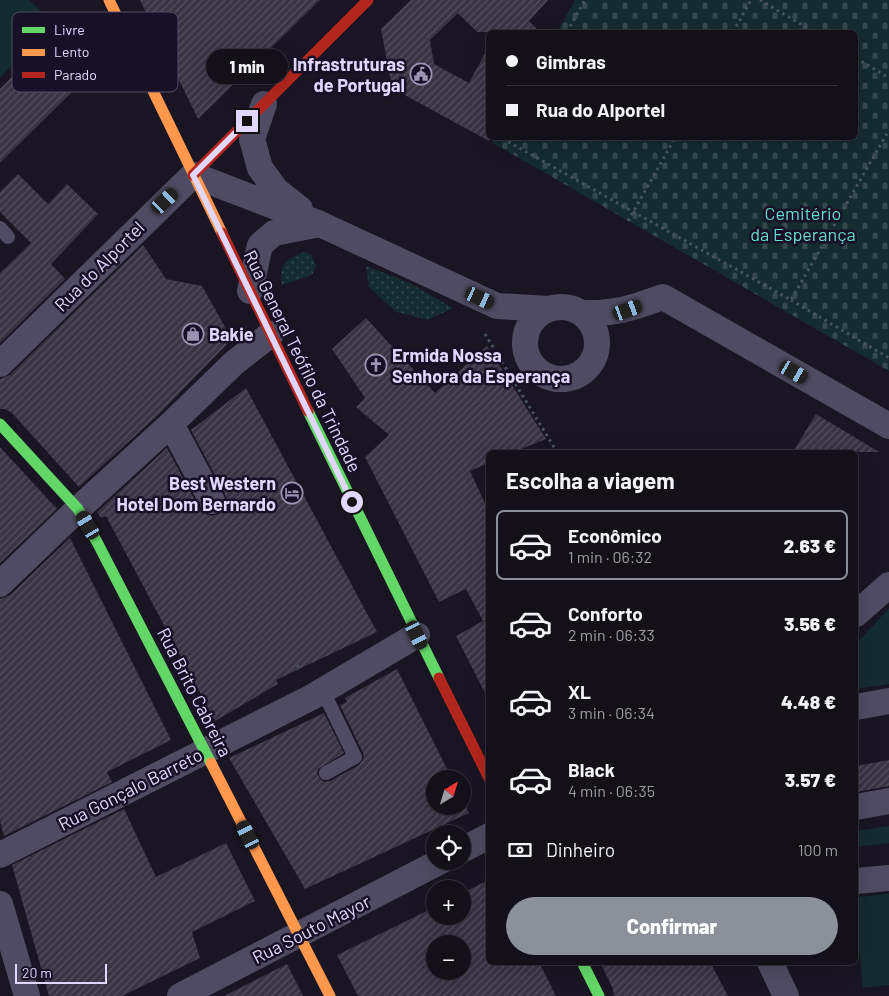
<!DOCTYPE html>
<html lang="pt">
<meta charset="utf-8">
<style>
body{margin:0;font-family:Barlow,sans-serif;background:#1c1923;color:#f1f3f6;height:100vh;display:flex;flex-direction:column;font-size:19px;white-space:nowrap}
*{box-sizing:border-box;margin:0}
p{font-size:16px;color:#9d9da2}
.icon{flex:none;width:28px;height:28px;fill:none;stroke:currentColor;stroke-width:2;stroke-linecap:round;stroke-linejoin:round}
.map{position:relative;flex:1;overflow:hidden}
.details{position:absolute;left:486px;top:450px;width:372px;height:515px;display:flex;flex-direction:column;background:#13101a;border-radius:8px;box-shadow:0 5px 20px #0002,0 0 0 1px #323039}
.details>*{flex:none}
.top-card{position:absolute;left:486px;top:30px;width:372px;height:110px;border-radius:8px;box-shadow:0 5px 20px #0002,0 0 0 1px #323039;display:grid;align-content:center;height:110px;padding:0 20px;background:#13101a}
.needle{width:32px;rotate:38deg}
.controls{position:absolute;left:426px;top:770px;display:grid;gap:10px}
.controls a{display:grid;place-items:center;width:45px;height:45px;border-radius:50%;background:#13101a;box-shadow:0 5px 20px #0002,0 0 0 1px #323039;font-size:25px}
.scale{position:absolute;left:15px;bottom:12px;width:92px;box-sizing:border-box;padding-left:5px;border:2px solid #e1d7fe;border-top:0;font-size:14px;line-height:18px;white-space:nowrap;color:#e1d7fe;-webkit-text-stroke:4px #171027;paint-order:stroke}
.end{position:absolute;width:22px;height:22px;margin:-11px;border:6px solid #e1d7fe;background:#111;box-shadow:0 0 0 2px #111}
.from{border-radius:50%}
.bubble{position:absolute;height:35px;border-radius:18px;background:#13101a;box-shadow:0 5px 20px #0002,0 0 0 1px #323039;font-size:16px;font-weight:800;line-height:35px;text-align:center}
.car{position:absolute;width:15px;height:30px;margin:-15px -8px;border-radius:6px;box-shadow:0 0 4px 1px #0007;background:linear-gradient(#222 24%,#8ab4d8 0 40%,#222 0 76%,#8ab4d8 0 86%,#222 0)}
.top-card b{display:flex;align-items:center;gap:18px;height:48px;font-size:19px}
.top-card b+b{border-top:1px solid #323039}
.top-card i{width:12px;height:12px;background:#f1f3f6}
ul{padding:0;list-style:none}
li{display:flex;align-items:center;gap:15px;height:70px;margin:0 10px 8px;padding:0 10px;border:2px solid transparent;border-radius:8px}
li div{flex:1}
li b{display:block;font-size:19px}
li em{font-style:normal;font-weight:800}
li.on{border-color:#8c9099}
li>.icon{width:45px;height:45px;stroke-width:1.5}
h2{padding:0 20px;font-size:22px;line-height:60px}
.pay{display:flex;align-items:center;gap:12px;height:55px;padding:0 20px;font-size:19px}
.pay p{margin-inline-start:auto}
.button{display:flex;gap:10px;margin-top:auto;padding:10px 20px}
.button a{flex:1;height:58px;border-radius:30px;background:#8c9099;color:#fff;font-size:20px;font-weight:800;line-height:58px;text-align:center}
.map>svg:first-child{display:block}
.grass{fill:url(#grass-dots)}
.cemetery{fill:url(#cemetery-stones)}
.park{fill:#142b2f}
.building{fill:url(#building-hatch);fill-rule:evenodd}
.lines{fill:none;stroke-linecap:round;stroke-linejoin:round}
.path{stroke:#4a5363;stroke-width:3;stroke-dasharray:2.5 4;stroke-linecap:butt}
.lane{stroke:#4f4b62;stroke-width:14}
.street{stroke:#4f4b62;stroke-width:26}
.fast{stroke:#63d668;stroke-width:11}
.slow{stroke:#ff974d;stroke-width:11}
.jam{stroke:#b3261e;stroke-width:11}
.route{stroke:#e1d7fe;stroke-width:6}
.labels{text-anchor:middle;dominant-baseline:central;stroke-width:5;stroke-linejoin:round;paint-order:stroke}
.poi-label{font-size:18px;font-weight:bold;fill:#e1d7fe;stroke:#171027;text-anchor:end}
.park-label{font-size:18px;fill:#64ddcf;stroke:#171027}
.street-label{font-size:18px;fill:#e1d7fe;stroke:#171027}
.key{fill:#171027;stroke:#544c68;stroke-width:1}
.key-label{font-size:14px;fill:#e1d7fe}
</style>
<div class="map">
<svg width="889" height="996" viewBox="0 0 889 996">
<defs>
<pattern id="grass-dots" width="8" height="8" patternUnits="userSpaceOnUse" patternTransform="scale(1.25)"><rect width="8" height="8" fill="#142b2f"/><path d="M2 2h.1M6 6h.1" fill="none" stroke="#36494e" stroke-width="1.8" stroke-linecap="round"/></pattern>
<pattern id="cemetery-stones" width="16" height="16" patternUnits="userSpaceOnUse" patternTransform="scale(1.25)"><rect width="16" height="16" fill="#142b2f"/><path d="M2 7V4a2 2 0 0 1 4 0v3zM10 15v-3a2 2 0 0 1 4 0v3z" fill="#36494e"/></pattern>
<pattern id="building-hatch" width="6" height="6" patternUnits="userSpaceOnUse" patternTransform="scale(1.25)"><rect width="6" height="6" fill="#393344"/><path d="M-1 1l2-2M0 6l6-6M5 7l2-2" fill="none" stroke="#555060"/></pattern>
</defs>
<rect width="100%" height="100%" fill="#191522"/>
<path class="grass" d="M305 252 311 254 316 266 312 275 282 285C278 266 287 257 305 252Z
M366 266 410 283 453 308 428 320 396 312 369 287Z"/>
<path class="cemetery" d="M575 0H889V371L493 143 496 138H856V32H557Z"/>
<path class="park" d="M0 0H29L53 22 0 78Z
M889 608V684L856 689V644Z
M889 826V843L856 847V831Z
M889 894V985L863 988 856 917V897Z"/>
<path class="building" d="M140 0H320L198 119Z
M411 0H548L529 21 540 32H477L458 13 430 40 434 64 469 83 489 46V141L392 88 381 29Z
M41 48 78 86 0 163V89Z
M18 174 48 204 67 184 98 214 51 264 65 279 0 343V273L31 243 0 212V192Z
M143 245 166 279 202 286 232 339 158 415 79 487 12 413 5 409H0V379L10 375Z
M366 318 435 393 487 346 546 439 514 452H489V463L470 471 489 512V701L456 636 483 621 466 589 439 602 365 457 389 435 356 407 365 398 332 349Z
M246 388 377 632 276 680 278 684 215 721 106 516 101 518 97 512 167 448 199 508 204 513 211 516 219 514 224 509 227 502 225 494 191 430Z
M816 414 879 452H793Z
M0 447 57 509 0 563Z
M70 538 171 740 107 772 112 782 4 836 0 821V599L10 595Z
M397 669 452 779H435V806H462V800L469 813 305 889 229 758 324 713 344 753 318 769 317 773 321 780 325 782 330 781 359 765 364 758 363 753 340 705 347 702 345 698Z
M889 760V786L856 792V766Z
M124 809 156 877 226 843 255 901 192 932 200 958 122 996H49L12 865Z
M489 880V962H539L556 996H358L337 955 435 907V916H462V893ZM435 944H462V971H435Z
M600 962H710L728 996H614L613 989Z
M287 964 303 996H224Z"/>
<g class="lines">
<path class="path" d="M760 0 814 32
M567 32 585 0
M733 32 751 0
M856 58 889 78
M507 138 505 140 791 300 889 130
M628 221 675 138
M791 300 889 358
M485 334 557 452
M297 665 300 671"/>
<path class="lane" d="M0 228 8 237
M323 691 355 757 326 773"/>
<path class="street" d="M264 104 252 139 260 168 276 190 300 209
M250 291 260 245 274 233 320 224
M525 343a36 36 0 1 1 72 0a36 36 0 1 1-72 0Z
M582 313C616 314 632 308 663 297L889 426
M0 364 193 175 320 224 497 306 549 309
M171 424 212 501
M0 584 78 509 171 424 234 363 271 334
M856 614 889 585
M856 707 889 701
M856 807 889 801
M462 850 489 836
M0 855 312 697 417 635
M856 881 889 878
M0 904 27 996
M770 962 786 996
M180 996 441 861"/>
<path class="fast" d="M308 411 439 678
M0 424 78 509 97 542 211 763
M582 962 599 996"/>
<path class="slow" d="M109 0 222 233
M211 763 330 996"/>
<path class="jam" d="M193 175 368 0
M222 233 308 411
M439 678 489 778"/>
</g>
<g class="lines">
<path class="route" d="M247 121 193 175 352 502"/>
</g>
<defs>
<g id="civic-ring" transform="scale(1.125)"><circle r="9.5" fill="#171027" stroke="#9b93b1" stroke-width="1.5"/><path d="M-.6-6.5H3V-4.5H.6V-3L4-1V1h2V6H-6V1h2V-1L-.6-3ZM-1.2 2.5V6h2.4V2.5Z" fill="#9b93b1"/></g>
<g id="shop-ring" transform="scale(1.125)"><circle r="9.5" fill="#171027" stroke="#9b93b1" stroke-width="1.5"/><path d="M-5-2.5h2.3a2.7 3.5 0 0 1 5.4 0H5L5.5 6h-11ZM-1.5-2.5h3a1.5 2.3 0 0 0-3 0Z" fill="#9b93b1"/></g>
<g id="church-ring" transform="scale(1.125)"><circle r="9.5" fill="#171027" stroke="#9b93b1" stroke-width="1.5"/><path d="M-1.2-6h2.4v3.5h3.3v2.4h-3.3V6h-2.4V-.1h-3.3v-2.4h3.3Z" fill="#9b93b1"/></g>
<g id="hotel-ring" transform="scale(1.125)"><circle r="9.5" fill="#171027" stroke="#9b93b1" stroke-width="1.5"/><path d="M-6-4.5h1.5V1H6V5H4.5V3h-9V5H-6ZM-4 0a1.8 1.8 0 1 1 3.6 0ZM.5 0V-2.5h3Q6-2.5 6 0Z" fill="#9b93b1"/></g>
</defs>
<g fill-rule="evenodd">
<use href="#civic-ring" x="421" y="74"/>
<use href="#shop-ring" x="193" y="334"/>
<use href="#church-ring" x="376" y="365"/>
<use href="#hotel-ring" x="292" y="493"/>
</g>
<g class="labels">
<g class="poi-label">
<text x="405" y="64">Infrastruturas<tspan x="405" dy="21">de Portugal</tspan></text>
<text x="209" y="334" text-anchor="start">Bakie</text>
<text x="392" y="355" text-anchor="start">Ermida Nossa<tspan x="392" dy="21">Senhora da Esperança</tspan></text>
<text x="276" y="483">Best Western<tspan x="276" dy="21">Hotel Dom Bernardo</tspan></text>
</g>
<g class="park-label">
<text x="803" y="213">Cemitério<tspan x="803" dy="21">da Esperança</tspan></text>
</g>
<g class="street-label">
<text transform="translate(99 266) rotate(-45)">Rua do Alportel</text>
<text transform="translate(303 361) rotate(64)">Rua General Teófilo da Trindade</text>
<text transform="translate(195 692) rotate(63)">Rua Brito Cabreira</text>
<text transform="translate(130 789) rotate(-27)">Rua Gonçalo Barreto</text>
<text transform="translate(311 929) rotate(-27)">Rua Souto Mayor</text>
</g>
</g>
<rect x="12" y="12" width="166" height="80" rx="8" class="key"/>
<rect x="22" y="27" width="23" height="6" fill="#63d668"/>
<rect x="22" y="49" width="23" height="7" fill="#ff974d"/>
<rect x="22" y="72" width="23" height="6" fill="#b3261e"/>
<g class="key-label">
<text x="54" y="35">Livre</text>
<text x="54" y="57">Lento</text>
<text x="54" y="80">Parado</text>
</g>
</svg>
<div class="controls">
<a><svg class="needle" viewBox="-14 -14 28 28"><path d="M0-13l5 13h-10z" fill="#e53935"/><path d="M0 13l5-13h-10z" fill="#9d9da2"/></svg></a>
<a><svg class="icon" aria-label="locate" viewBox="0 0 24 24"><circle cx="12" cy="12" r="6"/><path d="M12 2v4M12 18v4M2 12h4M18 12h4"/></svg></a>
<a>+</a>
<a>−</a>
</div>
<div class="scale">20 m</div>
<i class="end from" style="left:352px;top:502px"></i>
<i class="end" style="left:247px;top:121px"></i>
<div class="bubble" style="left:206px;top:49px;width:82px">1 min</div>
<i class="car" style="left:165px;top:201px;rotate:47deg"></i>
<i class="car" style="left:480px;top:298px;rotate:115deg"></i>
<i class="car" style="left:628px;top:310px;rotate:70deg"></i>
<i class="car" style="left:794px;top:372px;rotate:120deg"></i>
<i class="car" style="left:88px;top:525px;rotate:329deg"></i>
<i class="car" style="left:417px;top:635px;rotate:154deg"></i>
<i class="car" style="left:248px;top:835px;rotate:333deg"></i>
<div class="top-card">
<b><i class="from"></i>Gimbras</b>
<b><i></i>Rua do Alportel</b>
</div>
<section class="details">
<h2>Escolha a viagem</h2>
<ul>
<li class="on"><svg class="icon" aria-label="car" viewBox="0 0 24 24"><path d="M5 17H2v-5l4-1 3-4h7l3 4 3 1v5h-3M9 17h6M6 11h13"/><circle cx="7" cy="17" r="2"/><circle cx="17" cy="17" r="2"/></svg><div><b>Econômico</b><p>1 min · 06:32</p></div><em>2.63 €</em></li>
<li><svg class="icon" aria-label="car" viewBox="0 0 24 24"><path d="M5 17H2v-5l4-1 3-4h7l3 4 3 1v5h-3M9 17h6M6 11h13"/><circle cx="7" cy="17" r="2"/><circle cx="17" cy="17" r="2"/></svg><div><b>Conforto</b><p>2 min · 06:33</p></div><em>3.56 €</em></li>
<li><svg class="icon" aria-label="car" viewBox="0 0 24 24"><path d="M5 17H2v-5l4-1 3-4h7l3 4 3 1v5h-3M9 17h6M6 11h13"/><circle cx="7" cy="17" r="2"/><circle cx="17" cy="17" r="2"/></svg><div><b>XL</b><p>3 min · 06:34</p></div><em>4.48 €</em></li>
<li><svg class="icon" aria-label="car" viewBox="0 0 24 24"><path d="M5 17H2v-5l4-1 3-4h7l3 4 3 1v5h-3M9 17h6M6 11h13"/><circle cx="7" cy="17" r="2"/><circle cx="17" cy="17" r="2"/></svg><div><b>Black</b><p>4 min · 06:35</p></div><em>3.57 €</em></li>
</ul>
<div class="pay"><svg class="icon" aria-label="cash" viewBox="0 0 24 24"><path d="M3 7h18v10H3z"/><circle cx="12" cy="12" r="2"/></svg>Dinheiro<p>100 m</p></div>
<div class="button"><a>Confirmar</a></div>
</section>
</div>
